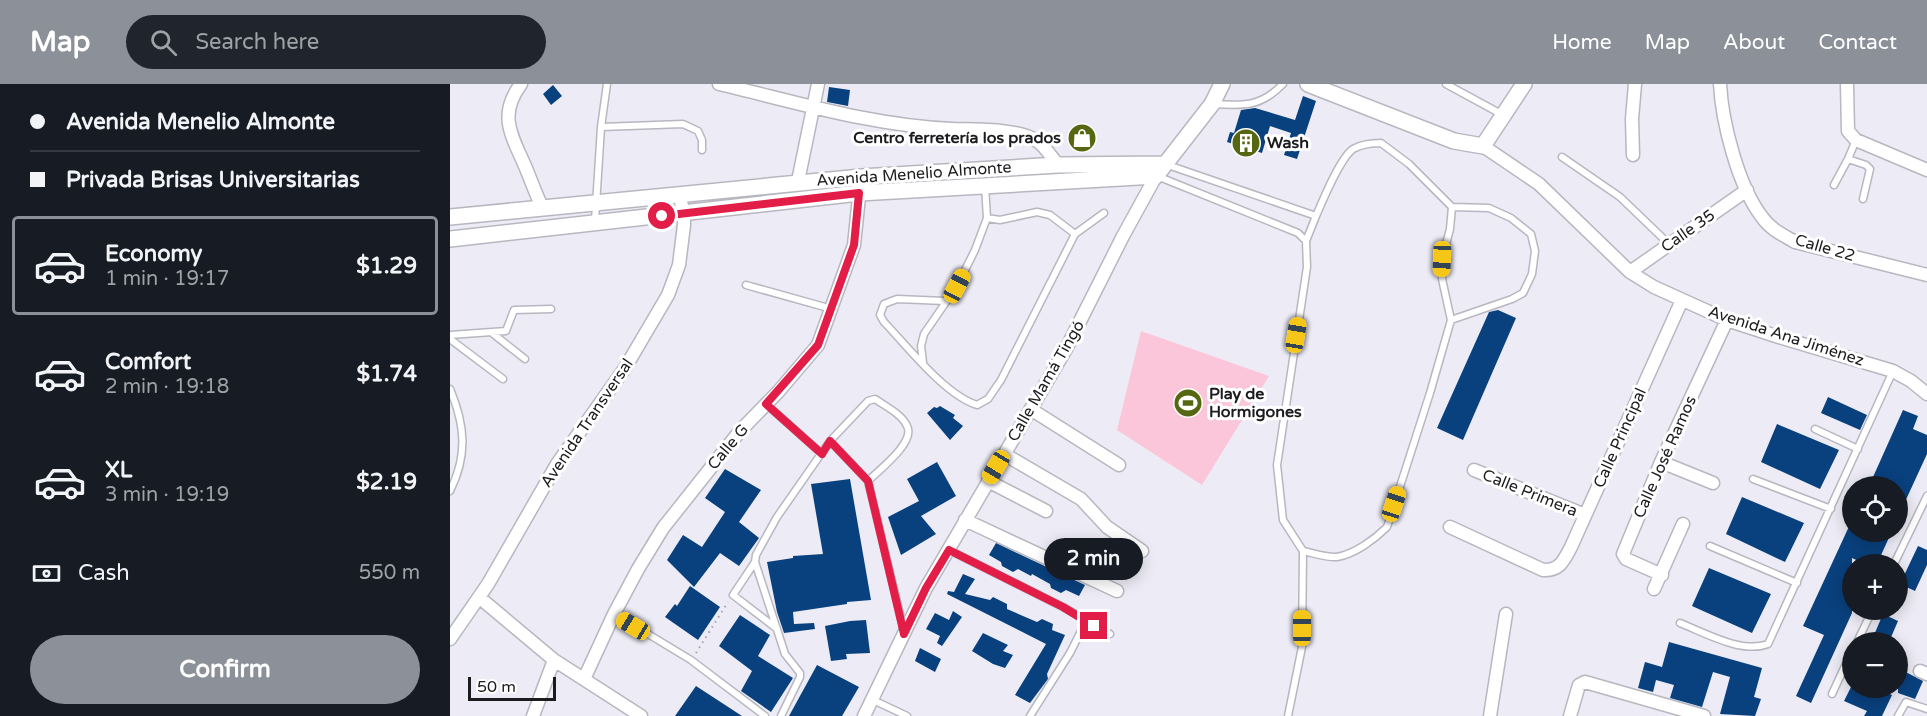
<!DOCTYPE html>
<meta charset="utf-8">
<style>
body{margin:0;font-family:"Varela Round",sans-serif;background:#20242c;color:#f1f3f6;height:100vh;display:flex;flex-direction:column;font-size:22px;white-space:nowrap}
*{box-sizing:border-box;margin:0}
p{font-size:20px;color:#9ea1a6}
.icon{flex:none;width:33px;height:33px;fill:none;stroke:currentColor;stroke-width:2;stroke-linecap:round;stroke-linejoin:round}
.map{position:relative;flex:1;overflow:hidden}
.sheet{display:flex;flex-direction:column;background:#171b24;width:450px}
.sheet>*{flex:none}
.guide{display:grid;align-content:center;height:132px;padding:0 30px;background:#171b24}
.fabs{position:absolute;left:1392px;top:392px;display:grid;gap:12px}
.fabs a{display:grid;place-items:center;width:66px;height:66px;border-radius:50%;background:#171b24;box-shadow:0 3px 15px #0003;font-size:30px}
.scale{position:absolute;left:18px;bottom:15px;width:88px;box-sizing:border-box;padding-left:6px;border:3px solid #1c1c1f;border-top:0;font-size:16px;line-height:21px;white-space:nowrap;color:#1c1c1f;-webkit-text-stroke:4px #fff;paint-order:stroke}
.end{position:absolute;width:27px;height:27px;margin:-14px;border:8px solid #e11d48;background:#fff;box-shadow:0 0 0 3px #fff}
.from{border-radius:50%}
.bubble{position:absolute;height:42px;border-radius:21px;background:#171b24;box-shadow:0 3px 15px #0003;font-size:20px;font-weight:800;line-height:42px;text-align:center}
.car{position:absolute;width:18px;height:36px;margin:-18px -9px;border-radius:8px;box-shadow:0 0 4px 2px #0007;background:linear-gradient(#f5c518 24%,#345 0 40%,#f5c518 0 76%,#345 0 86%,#f5c518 0)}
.guide b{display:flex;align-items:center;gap:21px;height:57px;font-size:22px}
.guide b+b{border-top:2px solid #363941}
.guide i{width:15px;height:15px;background:#f1f3f6}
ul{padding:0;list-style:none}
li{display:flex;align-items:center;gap:18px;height:99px;margin:0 12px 9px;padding:0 18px;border:3px solid transparent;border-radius:6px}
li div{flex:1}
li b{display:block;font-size:22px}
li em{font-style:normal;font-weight:800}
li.active{border-color:#8c9099}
li>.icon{width:54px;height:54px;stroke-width:1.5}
.pay{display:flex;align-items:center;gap:15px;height:66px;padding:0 30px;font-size:22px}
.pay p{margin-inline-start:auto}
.action{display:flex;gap:12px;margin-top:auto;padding:12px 30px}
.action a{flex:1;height:69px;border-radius:36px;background:#8c9099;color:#fff;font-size:24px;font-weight:800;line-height:69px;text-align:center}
header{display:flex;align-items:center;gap:36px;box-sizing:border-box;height:84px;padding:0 30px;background:#8c9099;color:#fff}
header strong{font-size:28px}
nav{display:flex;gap:33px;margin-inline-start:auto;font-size:21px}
.search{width:420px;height:54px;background:#20242c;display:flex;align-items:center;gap:15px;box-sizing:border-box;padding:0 21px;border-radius:33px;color:#9ea1a6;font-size:22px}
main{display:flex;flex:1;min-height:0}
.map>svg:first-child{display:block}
.green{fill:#fbc6d9}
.building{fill:#09417e}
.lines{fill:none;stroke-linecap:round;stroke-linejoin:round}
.service-casing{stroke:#b7b7c0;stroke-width:9}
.minor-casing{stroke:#b7b7c0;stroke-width:15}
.tertiary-casing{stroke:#b7b7c0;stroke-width:18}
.path{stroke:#a3a3aa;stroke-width:2;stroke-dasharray:1.5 4.5;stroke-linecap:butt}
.service{stroke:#fff;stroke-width:6}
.minor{stroke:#fff;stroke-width:12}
.tertiary{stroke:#fff;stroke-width:15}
.route{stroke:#e11d48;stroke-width:8}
.labels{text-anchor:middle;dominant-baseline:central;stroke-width:6;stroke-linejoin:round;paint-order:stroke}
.poi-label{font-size:16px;font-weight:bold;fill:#1c1c1f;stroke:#fff;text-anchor:start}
.street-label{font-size:16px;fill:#1c1c1f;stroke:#fff}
</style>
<header>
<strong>Map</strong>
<div class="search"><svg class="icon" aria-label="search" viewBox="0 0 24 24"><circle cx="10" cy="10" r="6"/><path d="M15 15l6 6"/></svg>Search here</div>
<nav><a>Home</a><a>Map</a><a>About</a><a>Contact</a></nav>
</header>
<main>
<section class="sheet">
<div class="guide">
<b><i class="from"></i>Avenida Menelio Almonte</b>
<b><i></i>Privada Brisas Universitarias</b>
</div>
<ul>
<li class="active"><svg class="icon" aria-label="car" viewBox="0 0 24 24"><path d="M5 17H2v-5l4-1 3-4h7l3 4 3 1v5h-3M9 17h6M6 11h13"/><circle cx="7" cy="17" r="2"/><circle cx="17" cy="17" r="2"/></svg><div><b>Economy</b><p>1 min · 19:17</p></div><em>$1.29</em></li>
<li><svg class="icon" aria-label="car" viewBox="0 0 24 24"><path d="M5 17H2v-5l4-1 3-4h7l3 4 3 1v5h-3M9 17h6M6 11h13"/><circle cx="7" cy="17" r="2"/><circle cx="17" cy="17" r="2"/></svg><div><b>Comfort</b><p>2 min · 19:18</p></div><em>$1.74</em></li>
<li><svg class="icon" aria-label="car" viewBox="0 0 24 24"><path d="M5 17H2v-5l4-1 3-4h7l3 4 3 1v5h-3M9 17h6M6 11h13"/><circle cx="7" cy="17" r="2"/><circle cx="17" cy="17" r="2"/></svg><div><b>XL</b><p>3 min · 19:19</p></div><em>$2.19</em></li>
</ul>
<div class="pay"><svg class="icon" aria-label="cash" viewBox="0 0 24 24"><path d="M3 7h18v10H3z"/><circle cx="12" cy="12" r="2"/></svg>Cash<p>550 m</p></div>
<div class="action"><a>Confirm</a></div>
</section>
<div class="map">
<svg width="1477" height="632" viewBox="0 0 1477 632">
<rect width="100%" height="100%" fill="#edecf6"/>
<path class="green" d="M691 247 819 292 752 401 667 346Z"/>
<path class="building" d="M103 1 112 12 101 21 93 10Z
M379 3 400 6 398 22 377 18Z
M853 12 866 17 847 75 834 71 841 49 820 42 812 69 777 58 780 48 784 49 791 26 805 24 845 36Z
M1048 226 1066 234 1013 356 987 344 1039 228Z
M1378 313 1417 331 1410 346 1371 329Z
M490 322 505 331 503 334 513 342 500 356 477 329 484 323 487 324Z
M1453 326 1468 332 1463 345 1477 351V370L1448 433V402H1419Z
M1327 340 1389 366 1370 405 1311 378Z
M487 378 506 412 471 432 486 450 451 471 438 433 469 417 457 395Z
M275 385 311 406 289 438 309 454 289 482 270 469 244 503 217 476 233 451 252 463 275 428 255 414Z
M400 395 421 516 397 518V520L343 528 344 540 364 539 365 545 334 549 327 528 317 478 343 474V472L373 470 361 400Z
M1292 413 1354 439 1335 478 1276 450Z
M1402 436V447H1442L1427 480H1415L1402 474V529L1361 619 1346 612 1374 551 1353 542Z
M546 459 635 501 629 512 616 506 611 509 601 504 600 500 582 490 581 492 568 485 563 488 552 482 551 478 539 471Z
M1468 462 1477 466V481L1465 507 1450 500Z
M1259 484 1321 510 1302 549 1242 522Z
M513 490 525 495 515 510 540 516 543 513 557 520V525L587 538 592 535 603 540 602 546 615 551 597 590 598 595 580 619 565 611 596 560 497 510 498 507 504 508Z
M240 502 270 523 248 556 215 533 225 520 227 522Z
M503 527 512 533 492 562 487 559 490 552 476 545 485 529 499 536Z
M1433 530 1448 537 1439 558H1421Z
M290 531 320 551 308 572 343 594 321 628 291 607 302 587 269 562Z
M416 536 420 569 396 570 397 575 381 577 375 542 400 537Z
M533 549 558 561 553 567 563 571 555 584 543 580 522 567Z
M1219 558 1312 584 1304 613 1311 615 1305 632 1270 630 1280 593 1263 588 1252 623 1220 614 1224 601 1206 596 1203 608 1188 604 1195 578 1212 583Z
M470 564 491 575 485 588 465 577Z
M367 581 409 603 392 632H339Z
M1448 584 1473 597 1465 615 1448 609Z
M246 602 292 632H225Z
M1401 603H1425L1442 611 1432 632H1414L1417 627 1394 617Z"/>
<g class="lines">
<g class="service-casing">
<path id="service" d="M996 0 1053 31
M763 20C793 22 811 23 833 0
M151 43 233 40 248 47 252 56V66
M1406 56 1398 75 1416 81 1420 85 1413 115
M1112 73 1170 113 1219 160
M715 80 866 132C873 116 890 74 903 65 912 60 921 59 931 59L959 80 1002 123 1000 145 992 175V195L1001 236 980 309 937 443C925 455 905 470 887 473 877 474 863 469 853 467
M707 92 848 149 856 157 857 183 827 381 833 436 853 467 852 563 838 632
M1384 101 1398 75
M537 134 550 136 587 128 600 131 625 150
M145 137 151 43 157 0
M856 157 866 132
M296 201 382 225
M495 217 447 215 434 220 430 231 434 238C458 263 495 311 527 321L538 315 551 296 625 150 654 129
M1001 236 1062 215 1073 209 1082 190 1085 167 1081 150 1061 134 1039 124 1002 123
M42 249 75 275
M0 251 56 247 64 226 101 225
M0 255 53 295
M473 278 471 262 474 250 507 202 525 166 537 134 535 102
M0 305C15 341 18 371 0 407
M316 320 372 370
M1365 345 1408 365
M380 357 418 397 454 547
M1303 395 1381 425
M1260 462 1347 499
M499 466 613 523 660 550
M305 478 335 570 350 589V593L331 632
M1444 480 1477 412
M165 530 241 576 315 632
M1230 539C1255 549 1292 570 1318 560L1443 287
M326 544 283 511 305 478 306 471 327 433 380 357 418 317 425 315C435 322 452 330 457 342 466 358 429 386 418 397
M1407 558 1423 525
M1382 610 1402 567
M423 616 457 632
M580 632 620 569 636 537
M1448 632 1456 618 1477 625"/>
</g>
<g class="minor-casing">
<path id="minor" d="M71 0C48 31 61 50 75 82 81 96 86 111 93 125
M269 0C346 18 423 42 502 45 524 46 568 44 587 57 595 62 602 74 608 81
M1270 0C1272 38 1288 102 1312 133 1320 145 1333 151 1345 158L1477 191
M1397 0 1398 47 1406 56 1477 86
M1033 62 1089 100 1180 188 1204 203 1277 236 1329 253 1443 287 1461 297 1477 310
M1183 71 1182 35 1185 0
M348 97 368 0
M1180 188 1297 106
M582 326 669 381
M554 370 631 415 657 443 692 467
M1211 378 1263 399
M1024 386 1135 431
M538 397 596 427
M515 436 667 507
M1000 443 1093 486C1110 487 1114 476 1121 463L1232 216
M1212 491 1176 475 1173 470 1211 378 1277 236
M1204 505 1233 440
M30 514 104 576 191 632
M0 555 38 500 107 380 175 284 218 211 229 181 234 141V130L229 110
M1470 587 1477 590
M134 595 164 530 188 485 213 444 290 347 328 308 368 261 404 161 410 103
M83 632 104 576
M414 632 476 504 616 265 673 152 706 92
M1040 632 1056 530
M1120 632 1129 601 1135 598 1254 632"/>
</g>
<g class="tertiary-casing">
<path id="tertiary" d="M858 0 986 50 1004 57 1033 62 1074 0
M0 133 411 93 608 81 714 80
M0 155 409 109 706 92 762 20 772 0"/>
</g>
<path class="path" d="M246 569 278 518"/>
<use href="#service" class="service"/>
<use href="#minor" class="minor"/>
<use href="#tertiary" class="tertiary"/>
</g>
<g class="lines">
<path class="route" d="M212 132 409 109 404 161 368 261 316 320 372 370 380 357 418 397 454 550 476 504 499 466 613 523 644 542"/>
</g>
<defs>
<g id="shop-disc" transform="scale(1.5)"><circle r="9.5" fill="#566712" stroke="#fff"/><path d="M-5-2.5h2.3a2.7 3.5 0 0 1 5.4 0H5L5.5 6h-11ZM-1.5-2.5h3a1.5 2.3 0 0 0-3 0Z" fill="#fff"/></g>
<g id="building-disc" transform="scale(1.5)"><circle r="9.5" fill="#566712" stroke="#fff"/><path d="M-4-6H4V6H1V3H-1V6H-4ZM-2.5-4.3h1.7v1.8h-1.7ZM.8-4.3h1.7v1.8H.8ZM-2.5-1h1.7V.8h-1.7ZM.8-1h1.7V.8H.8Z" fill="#fff"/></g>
<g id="stadium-disc" transform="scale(1.5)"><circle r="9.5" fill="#566712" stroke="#fff"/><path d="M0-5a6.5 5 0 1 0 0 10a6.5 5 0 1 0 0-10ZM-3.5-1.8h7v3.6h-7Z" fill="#fff"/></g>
</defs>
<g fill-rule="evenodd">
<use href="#shop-disc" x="632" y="54"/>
<use href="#building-disc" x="796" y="59"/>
<use href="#stadium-disc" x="738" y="319"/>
</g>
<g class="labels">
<g class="poi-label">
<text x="611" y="54" text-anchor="end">Centro ferretería los prados</text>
<text x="817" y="59">Wash</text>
<text x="759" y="310">Play de<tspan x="759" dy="18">Hormigones</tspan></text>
</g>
<g class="street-label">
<text transform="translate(464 90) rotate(-4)">Avenida Menelio Almonte</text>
<text transform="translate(1238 147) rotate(-35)">Calle 35</text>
<text transform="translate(1375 164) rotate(16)">Calle 22</text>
<text transform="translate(1336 252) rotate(18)">Avenida Ana Jiménez</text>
<text transform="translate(596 297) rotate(-60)">Calle Mamá Tingó</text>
<text transform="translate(137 339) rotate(-56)">Avenida Transversal</text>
<text transform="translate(1170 354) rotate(-66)">Calle Principal</text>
<text transform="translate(278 363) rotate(-50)">Calle G</text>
<text transform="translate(1215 373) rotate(-66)">Calle José Ramos</text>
<text transform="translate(1080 409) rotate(22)">Calle Primera</text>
</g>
</g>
</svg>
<div class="fabs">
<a><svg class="icon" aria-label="locate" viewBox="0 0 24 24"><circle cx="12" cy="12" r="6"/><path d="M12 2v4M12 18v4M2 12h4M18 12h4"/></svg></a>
<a>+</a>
<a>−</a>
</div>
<div class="scale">50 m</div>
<i class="end from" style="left:212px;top:132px"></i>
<i class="end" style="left:644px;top:542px"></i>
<div class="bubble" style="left:594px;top:454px;width:99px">2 min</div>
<i class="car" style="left:992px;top:175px;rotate:182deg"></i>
<i class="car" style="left:507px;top:202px;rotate:28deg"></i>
<i class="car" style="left:846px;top:251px;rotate:9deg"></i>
<i class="car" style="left:546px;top:383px;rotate:211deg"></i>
<i class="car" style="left:944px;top:420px;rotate:18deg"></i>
<i class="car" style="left:183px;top:542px;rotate:301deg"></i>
<i class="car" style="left:852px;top:544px;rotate:0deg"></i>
</div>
</main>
